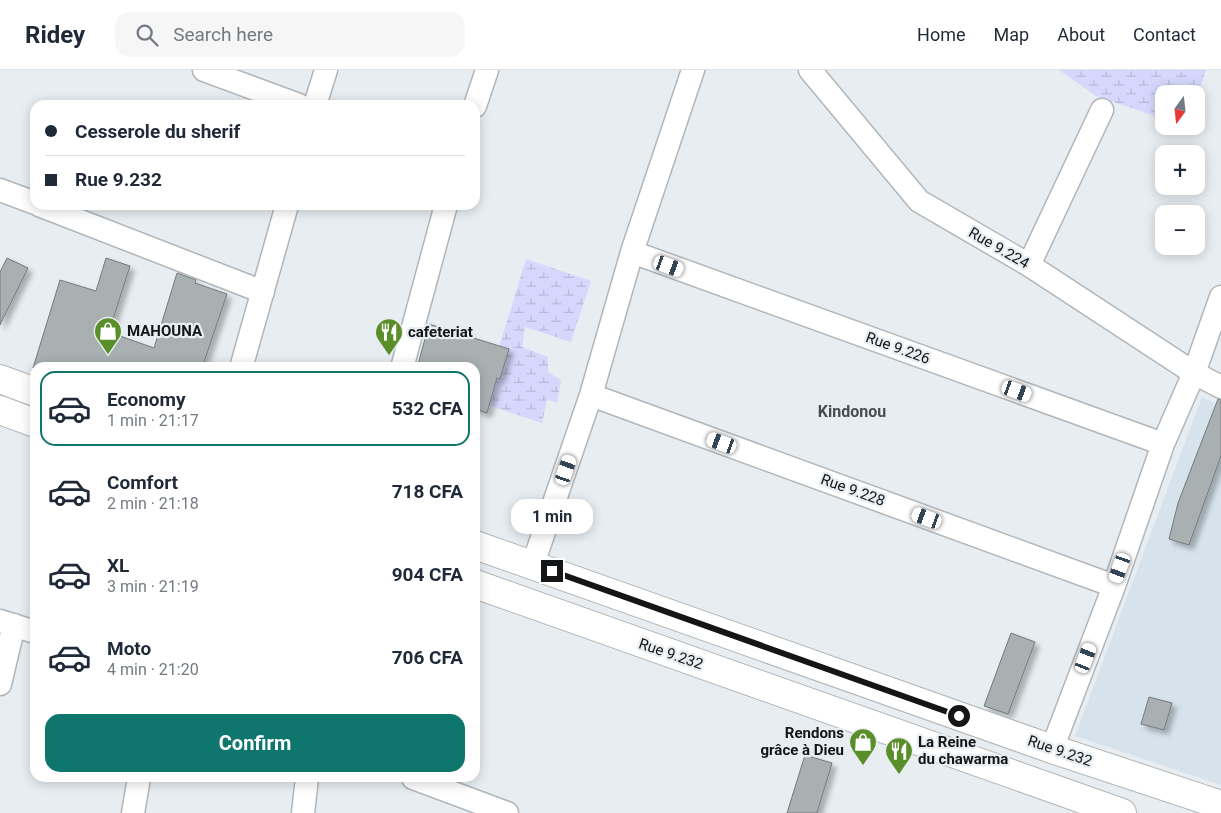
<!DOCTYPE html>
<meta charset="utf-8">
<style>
body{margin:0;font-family:Roboto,sans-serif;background:#f6f6f7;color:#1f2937;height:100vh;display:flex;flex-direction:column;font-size:19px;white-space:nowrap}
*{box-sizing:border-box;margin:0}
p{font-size:16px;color:#747a83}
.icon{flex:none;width:28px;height:28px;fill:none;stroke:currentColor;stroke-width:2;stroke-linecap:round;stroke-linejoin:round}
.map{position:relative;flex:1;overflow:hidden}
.side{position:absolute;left:30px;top:292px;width:450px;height:420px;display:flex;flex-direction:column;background:#fff;border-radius:15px;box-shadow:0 2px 12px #0003}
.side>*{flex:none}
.banner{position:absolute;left:30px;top:30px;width:450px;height:110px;border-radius:15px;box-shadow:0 2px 12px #0003;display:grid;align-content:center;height:110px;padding:0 15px;background:#fff}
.needle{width:32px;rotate:195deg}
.controls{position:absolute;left:1155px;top:15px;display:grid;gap:10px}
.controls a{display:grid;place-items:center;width:50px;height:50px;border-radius:10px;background:#fff;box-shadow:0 2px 12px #0003;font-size:25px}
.end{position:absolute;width:22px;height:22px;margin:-11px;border:6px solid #131517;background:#fff;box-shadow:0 0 0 2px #fff}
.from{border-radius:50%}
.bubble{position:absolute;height:35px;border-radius:15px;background:#fff;box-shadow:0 2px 12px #0003;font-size:16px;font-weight:700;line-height:35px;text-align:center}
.car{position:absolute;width:15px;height:30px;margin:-15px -8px;border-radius:6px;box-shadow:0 0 4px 1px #0007;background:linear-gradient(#fff 24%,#345 0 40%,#fff 0 76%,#345 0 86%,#fff 0)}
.banner b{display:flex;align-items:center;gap:18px;height:48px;font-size:19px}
.banner b+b{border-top:1px solid #e0e1e3}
.banner i{width:12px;height:12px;background:#1f2937}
ul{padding:9px 0 0;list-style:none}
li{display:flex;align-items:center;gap:15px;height:75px;margin:0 10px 8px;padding:0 5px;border:2px solid transparent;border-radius:15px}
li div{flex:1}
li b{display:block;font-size:19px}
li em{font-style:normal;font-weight:700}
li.selected{border-color:#0f766e}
li>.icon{width:45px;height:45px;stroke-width:1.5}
.cta{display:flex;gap:10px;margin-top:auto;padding:10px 15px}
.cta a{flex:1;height:58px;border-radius:15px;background:#0f766e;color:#fff;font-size:20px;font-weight:700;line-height:58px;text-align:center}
header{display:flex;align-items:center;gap:30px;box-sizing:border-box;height:70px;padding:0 25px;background:#fff;border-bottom:1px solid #e0e1e3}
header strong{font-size:24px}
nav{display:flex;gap:28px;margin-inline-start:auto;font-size:18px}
.search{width:350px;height:45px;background:#f6f6f7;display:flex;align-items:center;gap:12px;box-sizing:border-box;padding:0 18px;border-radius:15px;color:#747a83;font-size:19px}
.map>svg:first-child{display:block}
.built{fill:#d6e3ec}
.wetland{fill:url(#wetland-marsh)}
.building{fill:#a8b0b2;stroke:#737a7d;filter:url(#shadow)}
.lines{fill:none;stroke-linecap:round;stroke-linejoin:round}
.minor-casing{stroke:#b0b6ba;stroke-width:25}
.tertiary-casing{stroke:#b0b6ba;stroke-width:30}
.minor{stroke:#fff;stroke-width:22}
.tertiary{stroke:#fff;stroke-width:28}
.route{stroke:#131517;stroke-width:6}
.labels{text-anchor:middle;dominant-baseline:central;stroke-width:4.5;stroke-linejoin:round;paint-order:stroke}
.street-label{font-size:15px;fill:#131517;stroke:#e7edf1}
.poi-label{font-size:15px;font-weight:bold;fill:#131517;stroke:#e7edf1;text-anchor:start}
.neighbourhood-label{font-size:16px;font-weight:bold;fill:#484d51;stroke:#e7edf1}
</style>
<header>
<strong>Ridey</strong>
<div class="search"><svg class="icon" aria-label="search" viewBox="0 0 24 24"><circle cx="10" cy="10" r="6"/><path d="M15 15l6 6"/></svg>Search here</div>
<nav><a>Home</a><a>Map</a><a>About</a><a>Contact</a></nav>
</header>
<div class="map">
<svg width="1221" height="743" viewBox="0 0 1221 743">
<defs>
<pattern id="wetland-marsh" width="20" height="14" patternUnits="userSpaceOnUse" patternTransform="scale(1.25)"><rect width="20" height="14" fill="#d5d8fc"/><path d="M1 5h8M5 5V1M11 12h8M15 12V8" fill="none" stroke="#b6b8d7"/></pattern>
<filter id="shadow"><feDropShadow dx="4.5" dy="4.5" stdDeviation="2.5" flood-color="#0004"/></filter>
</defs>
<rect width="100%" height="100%" fill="#e7edf1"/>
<path class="built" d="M1202 327 1221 337V715L1075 666Z"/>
<path class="wetland" d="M1059 0H1206L1196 29V24H1164V49L1096 26Z
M526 189 591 211 571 272 525 257 522 277 548 287V302L561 310 557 333 547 329 542 353 482 333Z"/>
<path class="building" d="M7 188 28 198 0 255V202Z
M106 188 130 196 109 262 154 278 177 203 196 210 195 213 227 224 202 298H33L60 210 96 221Z
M429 254 509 279 500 309 497 308 487 343 475 339V298H417Z
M1218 329 1221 330V386L1189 475 1169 469 1178 433Z
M1011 563 1035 572 1008 644 984 636Z
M1149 627 1172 633 1164 660 1141 654Z
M805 685 832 693 817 743H787Z"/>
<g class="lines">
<g class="minor-casing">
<path id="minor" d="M204 0 299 35
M810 0 919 131 1029 195 1194 303 1221 317
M315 35 326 0
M475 36 487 0
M0 120 35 133
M39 135 263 222
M632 182 1163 374
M1029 195 1102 40
M241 298 287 135
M402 298 446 135
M591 325 1114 516
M533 494 591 325 632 182 693 0
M0 551 35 562
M0 614 14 555
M1052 679 1114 516 1163 374 1194 303 1221 227
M413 708 507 743
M133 743 139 708
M303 743 307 708"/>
</g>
<g class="tertiary-casing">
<path id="tertiary" d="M0 309 35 322
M0 340 35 353
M475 475 1052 679 1221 735
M475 514 1122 743"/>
</g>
<use href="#minor" class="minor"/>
<use href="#tertiary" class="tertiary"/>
</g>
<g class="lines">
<path class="route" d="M552 501 959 646"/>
</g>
<defs>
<g id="shop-pin" transform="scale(1.4375)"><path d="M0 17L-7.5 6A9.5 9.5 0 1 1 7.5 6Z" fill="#598e28" stroke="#e7edf1"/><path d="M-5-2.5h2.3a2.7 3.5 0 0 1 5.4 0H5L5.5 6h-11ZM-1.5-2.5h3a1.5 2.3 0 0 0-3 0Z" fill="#fff"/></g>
<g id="restaurant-pin" transform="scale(1.4375)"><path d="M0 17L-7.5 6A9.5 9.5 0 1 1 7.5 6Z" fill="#598e28" stroke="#e7edf1"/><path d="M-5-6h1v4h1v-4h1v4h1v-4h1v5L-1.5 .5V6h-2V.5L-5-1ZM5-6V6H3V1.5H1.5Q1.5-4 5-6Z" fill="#fff"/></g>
</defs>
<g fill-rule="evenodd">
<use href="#shop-pin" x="108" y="261"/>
<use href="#restaurant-pin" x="389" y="262"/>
<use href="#shop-pin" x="863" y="672"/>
<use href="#restaurant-pin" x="899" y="681"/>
</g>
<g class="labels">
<g class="street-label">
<text transform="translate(999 178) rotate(30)">Rue 9.224</text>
<text transform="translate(898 278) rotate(20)">Rue 9.226</text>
<text transform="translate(853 420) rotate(20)">Rue 9.228</text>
<text transform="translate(671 584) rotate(19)">Rue 9.232</text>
<text transform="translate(1060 681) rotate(19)">Rue 9.232</text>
</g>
<g class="poi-label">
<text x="127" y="261">MAHOUNA</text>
<text x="408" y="262">cafeteriat</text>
<text x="844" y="663" text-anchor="end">Rendons<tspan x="844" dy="17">grâce à Dieu</tspan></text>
<text x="918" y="672">La Reine<tspan x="918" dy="17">du chawarma</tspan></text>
</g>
<g class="neighbourhood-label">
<text x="852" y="341">Kindonou</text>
</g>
</g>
</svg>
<div class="controls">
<a><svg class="needle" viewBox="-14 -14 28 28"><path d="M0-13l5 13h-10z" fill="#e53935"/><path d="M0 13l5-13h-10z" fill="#747a83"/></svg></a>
<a>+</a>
<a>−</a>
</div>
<i class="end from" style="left:959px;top:646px"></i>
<i class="end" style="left:552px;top:501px"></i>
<div class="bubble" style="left:511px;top:429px;width:82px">1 min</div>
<i class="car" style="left:669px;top:196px;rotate:110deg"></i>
<i class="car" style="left:1017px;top:321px;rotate:110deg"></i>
<i class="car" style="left:722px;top:373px;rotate:290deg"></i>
<i class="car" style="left:566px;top:400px;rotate:19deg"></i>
<i class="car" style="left:927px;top:448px;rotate:290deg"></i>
<i class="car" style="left:1120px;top:498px;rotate:200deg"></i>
<i class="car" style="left:1086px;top:588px;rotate:21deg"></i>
<div class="banner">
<b><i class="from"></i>Cesserole du sherif</b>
<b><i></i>Rue 9.232</b>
</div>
<section class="side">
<ul>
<li class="selected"><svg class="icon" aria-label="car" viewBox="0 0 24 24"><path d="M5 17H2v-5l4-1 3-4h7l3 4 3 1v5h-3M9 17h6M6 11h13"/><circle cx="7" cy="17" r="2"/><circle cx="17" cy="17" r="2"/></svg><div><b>Economy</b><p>1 min · 21:17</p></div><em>532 CFA</em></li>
<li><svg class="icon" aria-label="car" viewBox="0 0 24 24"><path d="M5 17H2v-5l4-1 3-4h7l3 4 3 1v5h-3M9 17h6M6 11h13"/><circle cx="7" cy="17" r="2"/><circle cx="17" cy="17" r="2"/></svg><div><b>Comfort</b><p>2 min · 21:18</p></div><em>718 CFA</em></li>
<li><svg class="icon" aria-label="car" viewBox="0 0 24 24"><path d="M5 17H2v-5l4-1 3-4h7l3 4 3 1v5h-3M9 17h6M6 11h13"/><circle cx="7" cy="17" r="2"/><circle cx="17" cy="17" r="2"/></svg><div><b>XL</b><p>3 min · 21:19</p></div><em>904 CFA</em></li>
<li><svg class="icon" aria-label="car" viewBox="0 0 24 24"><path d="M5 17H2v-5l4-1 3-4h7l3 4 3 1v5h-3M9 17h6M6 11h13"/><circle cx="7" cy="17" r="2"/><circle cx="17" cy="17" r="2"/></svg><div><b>Moto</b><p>4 min · 21:20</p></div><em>706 CFA</em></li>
</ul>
<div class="cta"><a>Confirm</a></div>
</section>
</div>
